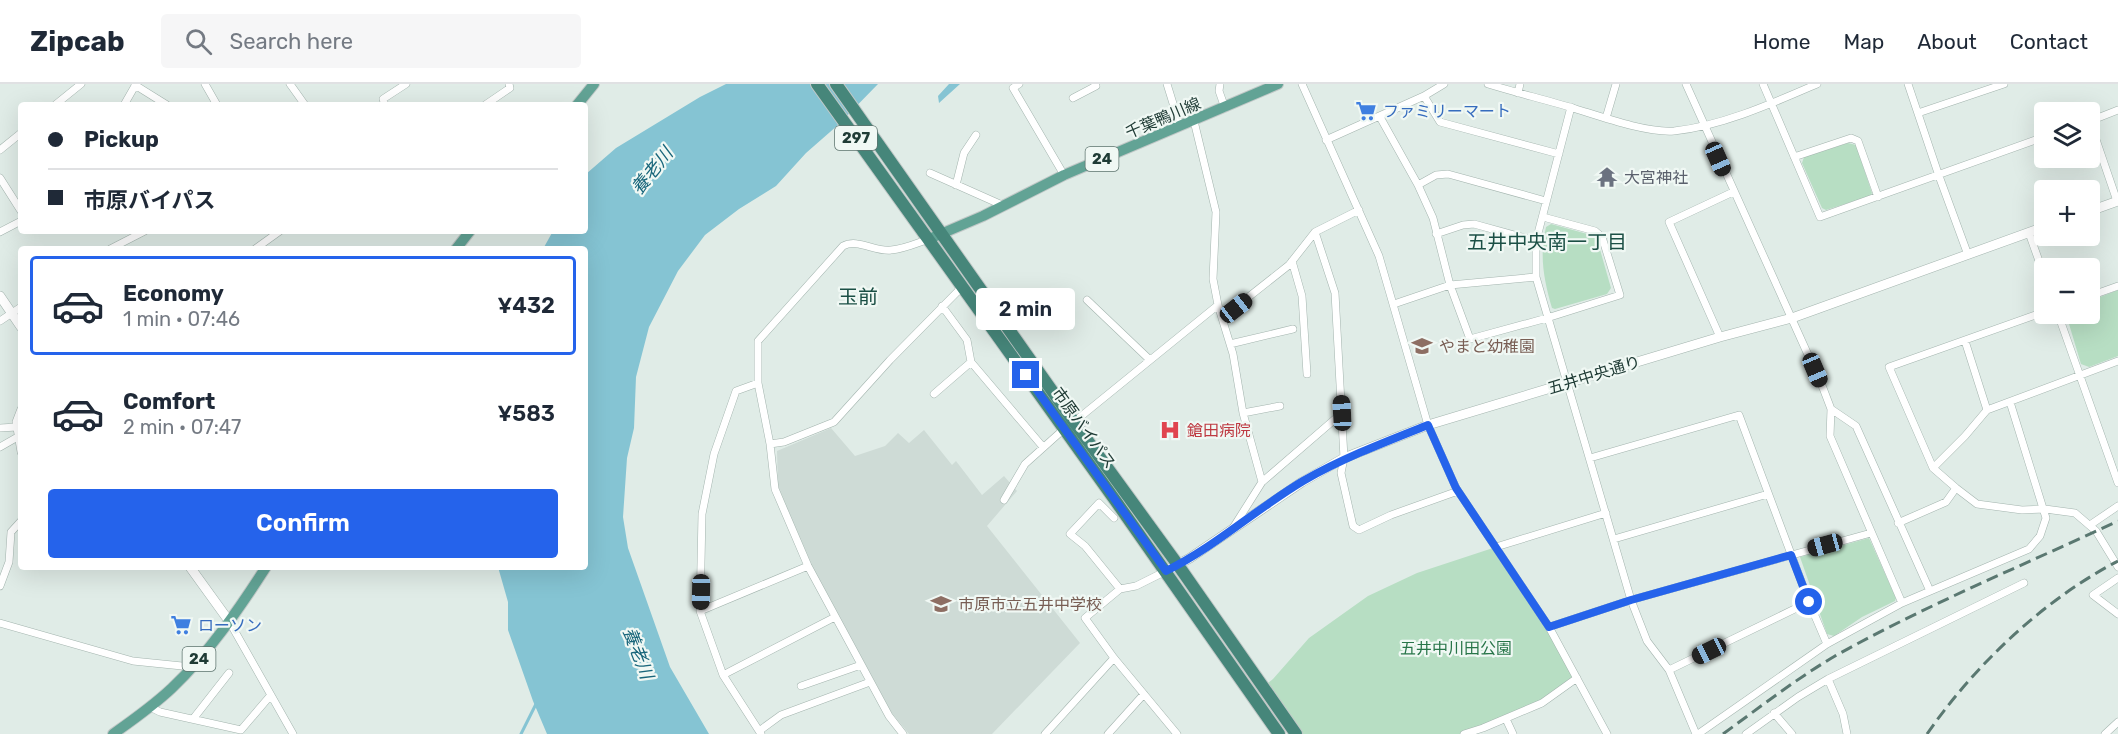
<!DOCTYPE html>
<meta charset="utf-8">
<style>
body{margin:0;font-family:Rubik,"Noto Sans JP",sans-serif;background:#f6f6f7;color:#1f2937;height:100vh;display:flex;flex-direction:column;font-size:22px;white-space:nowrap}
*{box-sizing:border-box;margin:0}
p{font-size:20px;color:#747a83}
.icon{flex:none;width:33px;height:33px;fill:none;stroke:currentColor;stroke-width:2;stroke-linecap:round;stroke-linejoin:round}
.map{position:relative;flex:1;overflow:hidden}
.panel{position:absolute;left:18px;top:162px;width:570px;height:324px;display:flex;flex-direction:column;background:#fff;border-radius:6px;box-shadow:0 6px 24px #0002}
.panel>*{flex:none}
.banner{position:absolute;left:18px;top:18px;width:570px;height:132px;border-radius:6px;box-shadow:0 6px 24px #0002;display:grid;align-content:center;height:132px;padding:0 30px;background:#fff}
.controls{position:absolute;left:2034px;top:18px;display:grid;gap:12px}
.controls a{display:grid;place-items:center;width:66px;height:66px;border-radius:6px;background:#fff;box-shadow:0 6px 24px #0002;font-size:30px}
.end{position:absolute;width:27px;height:27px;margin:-14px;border:8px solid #2563eb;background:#fff;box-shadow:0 0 0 3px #fff}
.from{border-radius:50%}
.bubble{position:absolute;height:42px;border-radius:6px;background:#fff;box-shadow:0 6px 24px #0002;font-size:20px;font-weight:600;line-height:42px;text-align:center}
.car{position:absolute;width:18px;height:36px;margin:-18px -9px;border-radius:8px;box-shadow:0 0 4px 2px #0007;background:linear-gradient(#222 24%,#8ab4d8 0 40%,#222 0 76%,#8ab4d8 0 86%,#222 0)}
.banner b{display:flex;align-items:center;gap:21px;height:57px;font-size:22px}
.banner b+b{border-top:2px solid #e0e1e3}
.banner i{width:15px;height:15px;background:#1f2937}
ul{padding:10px 0 0;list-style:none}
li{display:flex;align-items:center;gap:18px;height:99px;margin:0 12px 9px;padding:0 18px;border:3px solid transparent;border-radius:6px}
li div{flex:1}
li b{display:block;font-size:22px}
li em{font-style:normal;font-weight:600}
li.active{border-color:#2563eb}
li>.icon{width:54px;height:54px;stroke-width:1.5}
.button{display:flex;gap:12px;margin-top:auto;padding:12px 30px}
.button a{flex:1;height:69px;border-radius:6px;background:#2563eb;color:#fff;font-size:24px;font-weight:600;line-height:69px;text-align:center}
header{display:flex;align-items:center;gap:36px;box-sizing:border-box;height:84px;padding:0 30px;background:#fff;border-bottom:2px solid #e0e1e3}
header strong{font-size:28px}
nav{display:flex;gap:33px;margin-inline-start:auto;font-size:21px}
.search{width:420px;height:54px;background:#f6f6f7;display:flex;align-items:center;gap:15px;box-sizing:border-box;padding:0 21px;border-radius:6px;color:#747a83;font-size:22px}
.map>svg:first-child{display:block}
.built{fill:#cedbd6}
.green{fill:#b7dec3}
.water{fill:#85c4d3}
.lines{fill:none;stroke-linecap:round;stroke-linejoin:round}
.stream{stroke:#85c4d3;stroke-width:3}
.minor-casing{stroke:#a3b4ae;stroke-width:8}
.tertiary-casing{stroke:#a3b4ae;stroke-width:10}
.primary-casing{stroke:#c1c8c7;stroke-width:12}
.trunk-casing{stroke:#c1c8c7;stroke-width:14}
.minor{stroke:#fff;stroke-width:7}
.tertiary{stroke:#fff;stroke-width:9}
.primary{stroke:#62a395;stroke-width:10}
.trunk{stroke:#46867a;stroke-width:12}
.rail{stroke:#5a7871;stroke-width:3;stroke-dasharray:12 6;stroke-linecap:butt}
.route{stroke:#2563eb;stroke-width:8}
.labels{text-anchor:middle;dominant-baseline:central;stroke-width:4.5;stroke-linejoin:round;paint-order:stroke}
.shield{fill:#f0f8f4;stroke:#5e746f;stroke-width:1.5}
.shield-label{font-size:15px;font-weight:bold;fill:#203c36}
.shop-label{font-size:16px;fill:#366cbe;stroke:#f0f8f4;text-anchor:start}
.street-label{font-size:16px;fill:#203c36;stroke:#f0f8f4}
.worship-label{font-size:16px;fill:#5b616d;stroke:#f0f8f4;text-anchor:start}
.education-label{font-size:16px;fill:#785e54;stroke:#f0f8f4;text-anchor:start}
.health-label{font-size:16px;fill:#be3a42;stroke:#f0f8f4;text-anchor:start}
.park-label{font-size:16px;fill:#287549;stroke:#f0f8f4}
.water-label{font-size:18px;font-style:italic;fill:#18667b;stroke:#f0f8f4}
.quarter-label{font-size:20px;fill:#1b4f45;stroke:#f0f8f4}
</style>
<header>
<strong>Zipcab</strong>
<div class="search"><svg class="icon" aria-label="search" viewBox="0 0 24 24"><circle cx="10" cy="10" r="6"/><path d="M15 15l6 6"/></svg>Search here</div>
<nav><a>Home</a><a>Map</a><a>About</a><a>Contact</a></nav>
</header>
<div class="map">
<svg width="2118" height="650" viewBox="0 0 2118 650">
<rect width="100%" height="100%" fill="#e0ece7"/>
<path class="built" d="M831 344 855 372 885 362 898 349 909 359 924 346 952 381 956 377 982 411 1004 392 1017 407 987 442 1080 559 992 650H909L891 628 812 482 778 403 777 367Z"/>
<path class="green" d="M1848 59 1856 61 1872 109 1870 112 1826 126 1822 124 1802 79 1804 73Z
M1551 140 1591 151 1597 155 1611 204 1607 210 1555 225 1552 224C1544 196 1539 172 1546 143Z
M2118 206V272L2089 283 2081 280 2066 230H2090V217Z
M1869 454 1896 514 1895 517 1862 533 1834 552 1827 550 1800 473Z
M1496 463 1577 594 1542 619 1464 650H1296L1263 603 1273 595 1309 554 1368 512 1417 489Z"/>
<path class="water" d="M726 0H878L838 41 806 69 776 102 739 125 705 151 678 187 649 243 636 293 634 344 627 374 623 433 628 464 670 583 709 650H547L533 617 508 546V518L498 483H585V165H543L553 147H585L586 90 616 64 700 13Z
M949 0H960L939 19 938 12Z"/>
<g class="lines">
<path class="stream" d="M521 650 536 620"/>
<g class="minor-casing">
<path id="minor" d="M205 0 217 21
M290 0 305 21
M1019 0 1013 4 1064 91
M1167 0 1180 42
M1220 0 1219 7 1225 24
M1302 0 1379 172 1428 341 1456 404 1549 543 1607 650
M1488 0C1517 9 1547 16 1576 25 1602 33 1647 49 1674 47 1722 42 1773 19 1817 0
M1686 0 1823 304 1831 325 1830 352 1902 519
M1763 0 1820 133 2044 53
M1908 0 1939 92 1968 171
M135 1 167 21
M1518 9 1520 0
M1424 12 1440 38 1559 70
M1073 14 1096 2 1095 0
M55 21 81 0
M124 21 136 0
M385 21 383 15 406 0
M485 21 510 4 509 0
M1571 23 1536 157V193L1631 516 1647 557 1669 586 1696 650
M1918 29 2004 0
M1380 33 1418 101 1433 134 1450 201 1470 255 1547 234 1620 211 1602 153 1595 147 1543 133
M1606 34 1616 0
M1194 37 1216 128 1213 195 1218 221 1233 270 1243 329 1262 398
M2090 37 2118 26
M2090 38 2117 117
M1326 56 1424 12 1444 0
M0 66 21 49
M1794 73 1851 54 1858 57 1878 113
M930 89 1002 121
M0 94 21 127
M956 101 964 69 976 51
M1418 101 1436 91 1448 90 1546 117
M0 148 21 137
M1315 148 1335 209 1344 374 1341 389 1353 442 1359 446 1391 431 1458 407
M2029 149 2044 191
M1436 150 1463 141 1474 140 1536 157
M110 165 145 147
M255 165 280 147
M1292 177 1302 212 1307 290
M2090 212 2118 202
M1087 216 1150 276
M1394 220 1450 201 1536 193
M942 222 967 256 971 278 1043 363
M2044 228 1889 283 1933 384 1956 404 1977 420 2022 426 2045 425 2075 429 2096 447 2118 483
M2058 230 2118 399
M1222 234 1289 181 1315 148 1359 126
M0 237 21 223
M1720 253 1669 138 1733 108
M1965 257 1987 326
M1230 260 1293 245
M758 299 736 307 714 370 702 430 700 527 723 591 761 650
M934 310 971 278
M21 325 16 338 21 368
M1831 325 1856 342 1930 507
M1243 329 1280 322
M1074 338 1218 221
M0 344 17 343
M770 360 784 358 834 338 890 276 963 202
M0 363 21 351
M1590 374 1739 331 1809 518 1827 560
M1933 384 1965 352 1987 326 2118 277
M1004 416 1025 380 1064 345
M1114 434 1099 419 1070 450 1085 462 1120 505
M1898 439 1946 418 1956 404
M2090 441 2118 422
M1233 444 1262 398 1342 329
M1614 455 1768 410
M1496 463 1606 429
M1166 487 1136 502 1120 505 1085 534 1114 574 1177 650
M2118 494 2093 511 2118 530
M0 502 9 478 11 448 21 437
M700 527 808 482
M229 537 293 650
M0 539 133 577 192 583
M1549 543 1631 516 1871 449
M1669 586 1809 518
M723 591 835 533
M1828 595 1843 630 1847 650
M801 602 861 581
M150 623 160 628 241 646 270 612
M1774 629 1792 650
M193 635 229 589
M1506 635 1513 650
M759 647 781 631 870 598
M903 650 889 632 808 482 775 405 770 360 758 299V257L843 162C857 154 875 168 891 166 904 165 917 159 929 155
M1045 650 1114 574
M1108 650 1144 610
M1464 650 1483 644 1542 619 1577 594
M1698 650 1827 560 1902 519 2029 465 2040 452 2046 434 2010 318
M1746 650 1798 613 1828 595 2024 499
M2105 650 2118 638"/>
</g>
<g class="tertiary-casing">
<path id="tertiary" d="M2090 127 2118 117
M0 212 21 243
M190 483 229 537
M1166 487 1190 474 1302 398 1344 374 1428 341 1720 253 1792 234 2044 143"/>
</g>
<g class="primary-casing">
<path id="primary" d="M577 21 594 0
M929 155 983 132 1064 91 1278 0
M456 165 470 147
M113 650C133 636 154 621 172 604 208 570 239 525 266 483"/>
</g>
<g class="trunk-casing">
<path id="trunk" d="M817 0 1115 416 1279 650
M836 0 1074 338 1178 481 1296 650"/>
</g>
<use href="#minor" class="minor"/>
<use href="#tertiary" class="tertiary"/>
<use href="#primary" class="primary"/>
<use href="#trunk" class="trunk"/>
<path class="rail" d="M1723 650C1760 623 1796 595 1835 572 1926 521 2024 481 2118 437
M1927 650C1975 581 2043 516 2118 477"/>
</g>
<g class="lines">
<path class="route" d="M1026 291 1166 487C1215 463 1256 425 1303 397 1343 374 1385 358 1428 341L1456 404 1549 543 1631 516 1791 471 1809 518"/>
</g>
<defs>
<g id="supermarket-bare" transform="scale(1.62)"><path d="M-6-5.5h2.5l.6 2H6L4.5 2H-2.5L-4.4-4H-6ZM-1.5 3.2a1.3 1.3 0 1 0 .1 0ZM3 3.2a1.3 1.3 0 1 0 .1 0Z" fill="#3f7fe0" stroke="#f0f8f4" stroke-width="2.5" paint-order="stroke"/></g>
<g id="temple-bare" transform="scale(1.62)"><path d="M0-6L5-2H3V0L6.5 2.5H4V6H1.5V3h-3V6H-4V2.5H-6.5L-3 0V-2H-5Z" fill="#6b7280" stroke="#f0f8f4" stroke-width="2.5" paint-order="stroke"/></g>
<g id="school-bare" transform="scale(1.62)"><path d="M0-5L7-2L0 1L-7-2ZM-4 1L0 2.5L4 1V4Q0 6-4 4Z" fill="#8d6e63" stroke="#f0f8f4" stroke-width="2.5" paint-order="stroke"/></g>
<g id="hospital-bare" transform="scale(1.62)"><path d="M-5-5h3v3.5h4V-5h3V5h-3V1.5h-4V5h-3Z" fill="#e0444e" stroke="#f0f8f4" stroke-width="2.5" paint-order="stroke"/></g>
</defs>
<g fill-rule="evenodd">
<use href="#supermarket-bare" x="1366" y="27"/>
<use href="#temple-bare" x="1607" y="93"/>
<use href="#school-bare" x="1422" y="262"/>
<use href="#hospital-bare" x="1170" y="346"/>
<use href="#school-bare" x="941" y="520"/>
<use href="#supermarket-bare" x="181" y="541"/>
</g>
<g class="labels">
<g class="shield">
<rect x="835" y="42" width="42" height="24" rx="4.5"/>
<rect x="1085.5" y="63" width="33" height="24" rx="4.5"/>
<rect x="182.5" y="563" width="33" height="24" rx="4.5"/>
</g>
<g class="shield-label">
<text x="856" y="54">297</text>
<text x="1102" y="75">24</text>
<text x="199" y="575">24</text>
</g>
<g class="shop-label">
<text x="1383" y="27">ファミリーマート</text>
<text x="198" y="541">ローソン</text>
</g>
<g class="street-label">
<text transform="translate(1163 34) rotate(-23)">千葉鴨川線</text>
<text transform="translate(1594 291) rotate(-17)">五井中央通り</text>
<text transform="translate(1084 344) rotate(54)">市原バイパス</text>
</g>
<g class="worship-label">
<text x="1624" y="93">大宮神社</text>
</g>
<g class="education-label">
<text x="1439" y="262">やまと幼稚園</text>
<text x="958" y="520">市原市立五井中学校</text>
</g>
<g class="health-label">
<text x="1187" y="346">鎗田病院</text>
</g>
<g class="park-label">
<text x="1456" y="564">五井中川田公園</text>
</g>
<g class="water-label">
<text transform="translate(652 87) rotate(-51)">養老川</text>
<text transform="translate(638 569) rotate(69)">養老川</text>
</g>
<g class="quarter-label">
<text x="1547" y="158">五井中央南一丁目</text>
<text x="858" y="213">玉前</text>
</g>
</g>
</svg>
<div class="controls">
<a><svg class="icon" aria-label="layers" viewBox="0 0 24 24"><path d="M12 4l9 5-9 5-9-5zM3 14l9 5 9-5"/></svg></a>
<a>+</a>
<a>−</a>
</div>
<i class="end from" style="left:1809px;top:518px"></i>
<i class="end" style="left:1026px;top:291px"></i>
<div class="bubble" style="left:976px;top:204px;width:99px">2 min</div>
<i class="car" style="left:1718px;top:75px;rotate:156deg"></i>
<i class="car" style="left:1236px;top:224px;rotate:52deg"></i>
<i class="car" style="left:1815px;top:286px;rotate:157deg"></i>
<i class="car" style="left:1342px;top:329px;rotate:357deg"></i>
<i class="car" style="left:1825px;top:461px;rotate:255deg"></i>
<i class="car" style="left:701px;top:508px;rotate:181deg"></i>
<i class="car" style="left:1709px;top:567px;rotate:244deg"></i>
<div class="banner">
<b><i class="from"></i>Pickup</b>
<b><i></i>市原バイパス</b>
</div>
<section class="panel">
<ul>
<li class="active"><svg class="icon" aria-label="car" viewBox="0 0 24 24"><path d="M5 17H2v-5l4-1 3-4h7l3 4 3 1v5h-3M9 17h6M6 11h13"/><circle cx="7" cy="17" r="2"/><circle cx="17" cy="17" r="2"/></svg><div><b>Economy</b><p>1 min · 07:46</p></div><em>¥432</em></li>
<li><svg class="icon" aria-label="car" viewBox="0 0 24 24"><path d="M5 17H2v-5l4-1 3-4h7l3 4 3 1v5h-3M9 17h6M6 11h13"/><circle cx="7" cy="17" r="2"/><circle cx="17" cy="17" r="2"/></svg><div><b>Comfort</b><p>2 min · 07:47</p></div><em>¥583</em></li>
</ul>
<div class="button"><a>Confirm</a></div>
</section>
</div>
